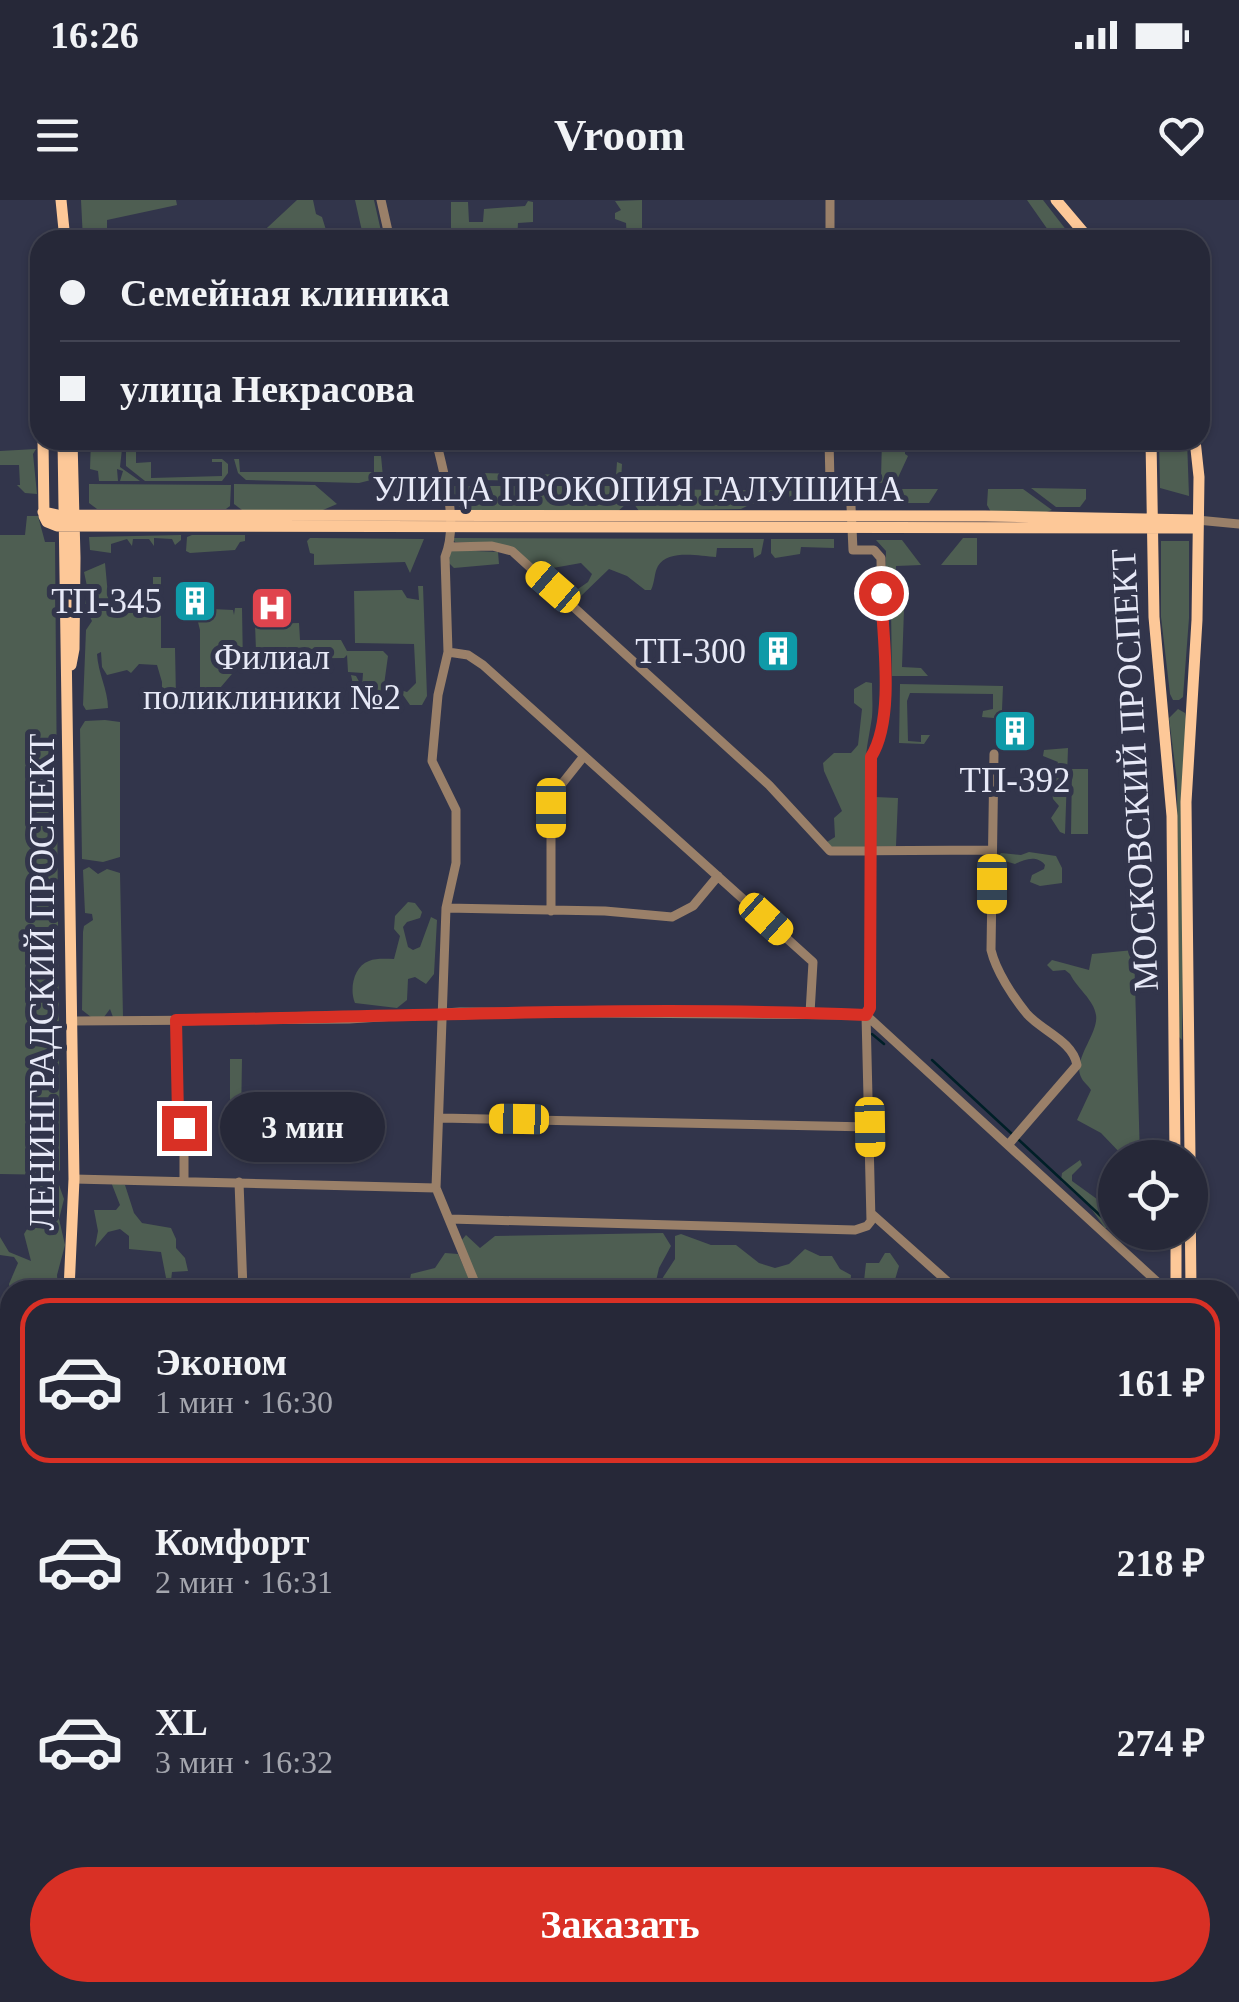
<!DOCTYPE html>
<html lang="ru">
<meta charset="utf-8">
<style>
body{margin:0;font-family:"Times New Roman",serif;background:#323443;color:#f1f3f6;height:100vh;display:flex;flex-direction:column;font-size:38px;white-space:nowrap}
*{box-sizing:border-box;margin:0}
p{font-size:32px;color:#a4a6ae}
.icon{flex:none;width:55px;height:55px;fill:none;stroke:currentColor;stroke-width:2;stroke-linecap:round;stroke-linejoin:round}
.map{position:relative;flex:1;overflow:hidden}
.drawer{position:absolute;left:0px;top:1080px;width:1240px;height:722px;display:flex;flex-direction:column;background:#262838;border-radius:30px 30px 0 0;box-shadow:0 2px 8px #0004,0 0 0 2px #424453}
.drawer>*{flex:none}
.guide{position:absolute;left:30px;top:30px;width:1180px;height:220px;border-radius:30px;box-shadow:0 2px 8px #0004,0 0 0 2px #424453;display:grid;align-content:center;height:220px;padding:0 30px;background:#262838}
.tools{position:absolute;left:1098px;top:940px;display:grid;gap:20px}
.tools a{display:grid;place-items:center;width:110px;height:110px;border-radius:50%;background:#262838;box-shadow:0 2px 8px #0004,0 0 0 2px #424453;font-size:50px}
.end{position:absolute;width:45px;height:45px;margin:-22px;border:12px solid #d93025;background:#fff;box-shadow:0 0 0 5px #fff}
.from{border-radius:50%}
.bubble{position:absolute;height:70px;border-radius:35px;background:#262838;box-shadow:0 2px 8px #0004,0 0 0 2px #424453;font-size:32px;font-weight:800;line-height:70px;text-align:center}
.car{position:absolute;width:30px;height:60px;margin:-30px -15px;border-radius:12px;box-shadow:0 0 8px 2px #0007;background:linear-gradient(#f5c518 24%,#345 0 40%,#f5c518 0 76%,#345 0 86%,#f5c518 0)}
.guide b{display:flex;align-items:center;gap:35px;height:95px;font-size:38px}
.guide b+b{border-top:2px solid #424453}
.guide i{width:25px;height:25px;background:#f1f3f6}
ul{padding:18px 0 0;list-style:none}
li{display:flex;align-items:center;gap:30px;height:165px;margin:0 20px 15px;padding:0 10px;border:5px solid transparent;border-radius:30px}
li div{flex:1}
li b{display:block;font-size:38px}
li em{font-style:normal;font-weight:800}
li.active{border-color:#d93025}
li>.icon{width:90px;height:90px;stroke-width:1.5}
.action{display:flex;gap:20px;margin-top:auto;padding:20px 30px}
.action a{flex:1;height:115px;border-radius:60px;background:#d93025;color:#fff;font-size:40px;font-weight:800;line-height:115px;text-align:center}
.status{display:flex;justify-content:space-between;align-items:center;height:70px;padding:0 50px;background:#262838;direction:ltr}
.status svg{height:28px;fill:currentColor}
header{display:flex;justify-content:space-between;align-items:center;height:130px;padding:0 30px;background:#262838;font-size:45px;font-weight:800}
.map>svg:first-child{display:block}
.green{fill:#4e5e52}
.water{fill:#001f27}
.lines{fill:none;stroke-linecap:round;stroke-linejoin:round}
.stream{stroke:#001f27;stroke-width:2.5}
.minor{stroke:#9a8069;stroke-width:9}
.major{stroke:#fdc898;stroke-width:11}
.route{stroke:#d93025;stroke-width:12}
.labels{text-anchor:middle;dominant-baseline:central;stroke-width:10;stroke-linejoin:round;paint-order:stroke}
.street-label{font-size:35px;fill:#e7e9f7;stroke:#32354b}
.poi-label{font-size:35px;fill:#e7e9f7;stroke:#32354b;text-anchor:end}
</style>
<div class="status"><b>16:26</b><svg viewBox="0 0 49 12"><path d="M0 12V9h3v3zM5 12V6h3v6zM10 12V3h3v9zM15 12V0h3v12zM26 1h20v11H26zM47 4h2v5h-2z"/></svg></div>
<header><svg class="icon" aria-label="menu" viewBox="0 0 24 24"><path d="M4 6h16M4 12h16M4 18h16"/></svg>Vroom<svg class="icon" aria-label="heart" viewBox="0 0 24 24"><path d="M12 20l-8-8c-3-5 5-10 8-4 3-6 11-1 8 4z"/></svg></header>
<div class="map">
<svg width="1239" height="1802" viewBox="0 0 1239 1802">
<rect width="100%" height="100%" fill="#32354b"/>
<path class="green" d="M81 0H176L177 5 107 20V40H83Z
M297 0H313L316 14 322 17 326 30 315 33 316 39 327 34 328 40H254Z
M355 0H374L383 40H364Z
M642 0V40H627L626 23 615 19V13L621 10 615 1Z
M1027 0H1043L1074 40H1055Z
M528 1 533 2V22L518 23 517 40H451V2H468L469 22H483L484 9 525 6Z
M91 240H123L120 267 140 281H120L123 271 117 269 118 281H99L98 271 90 269Z
M126 240H136V263L151 262V278L222 276V262H212V259H222L228 264V273L222 281H145L126 266Z
M882 240H905V254L908 256 896 282 859 284 861 278H881Z
M1159 240H1187L1189 296 1160 288Z
M36 249 33 254 37 294 25 293 17 285H20L19 265H0V251Z
M374 256H381L383 277 359 283 246 280 238 273 234 259H239L240 272H374Z
M617 262 622 264 621 282 475 280 482 273 616 276Z
M89 284 231 285 230 306 226 309H97L89 303Z
M234 284 315 285 337 304 323 310H242L234 304Z
M452 286H618L625 287 626 304 617 312 466 311 457 305Z
M1031 288 1086 289V299L1080 307H1056Z
M641 289 816 291 790 305 789 291 770 290 769 304H751L741 309 639 311 634 304 633 292Z
M889 289H938L929 303H878Z
M988 289H1023L1052 310 1044 313 991 312 987 305Z
M27 316H38L45 342H55L60 970 56 975 0 974V335H25Z
M181 335V340L175 345 172 339 154 338V346L149 339H133L132 346 127 339 111 344V353L90 350 89 337Z
M192 335H245V341L240 342 235 350 190 353 186 351 187 337Z
M310 338H314L424 339 410 373 405 362 314 365V354L310 353 307 341Z
M452 338 764 339 761 354 754 358 753 348H717L716 357C699 356 668 349 658 366 654 373 655 382 651 390H645L627 376 609 369 581 396 578 389 588 382 592 374 581 363 536 371 496 344 455 342Z
M963 338H977V365H941Z
M771 339H834V348L801 347 800 354 775 358 771 353Z
M876 340H902L921 365 896 366 895 386 885 387 886 351Z
M1161 341H1189V418L1183 497 1179 500H1173L1170 494 1161 417Z
M454 350 498 352 499 364 454 368 449 363 450 351Z
M105 363 109 406H153V377H161V448H175L176 497 169 507 162 501V482L157 465 139 464 131 473 127 470 107 475 102 467 101 452 97 454C98 473 108 490 108 508L86 510 83 505 86 430 92 421 88 413 99 404 96 401 85 404 88 391 84 372Z
M418 386H423L427 496 422 505H410L403 495 355 494 351 475 356 476 362 487 363 473 348 472 347 455 344 458 261 459V451H256L255 424 299 423 300 440H341L347 451H383L388 456 384 485 407 492 416 483 414 444 355 443 354 391 402 390 407 398 419 400Z
M192 408 233 410 234 415 235 408H242L243 466 237 468 204 507H200V430L197 418 190 416Z
M891 409H904L902 467 921 468 928 476H892Z
M866 482 872 483C872 494 873 506 872 517 868 546 859 570 875 597L898 598 896 646 833 648 827 642 835 637 834 618 842 611 824 571 823 563 834 553H851L858 545 862 509 854 503V489Z
M900 484 1003 486 1002 510 994 518 982 517 983 511 993 509V494L910 493 907 501 908 541 921 542V535H930L924 544 899 543Z
M1178 509 1185 513 1186 519 1182 840 1179 837 1177 581 1169 518Z
M105 520 120 522V657L103 662 82 659 80 529 85 521Z
M1068 548 1065 634 1060 632 1051 618 1059 606 1053 599 1050 581 1058 562 1043 556 1044 550Z
M1072 569H1088V634H1071Z
M1029 652 1056 656 1062 668V683L1040 686 1030 682 1032 675 1044 669 1045 665C1037 655 1025 659 1015 664L1005 661 1001 664 996 659 1001 653 1021 655Z
M89 667 98 674 107 669 120 673 123 817H113L110 809 104 817H91L82 810 83 732 84 726 93 720 92 714 85 713 83 670Z
M408 702 415 703 422 712 420 718 407 722 403 727 408 747 413 750 420 747 431 717 437 720 434 774 426 784 415 777 408 779 407 800 397 808 355 803C349 789 354 766 369 761 376 758 386 759 394 759L400 736 394 729 395 716Z
M1134 750 1140 957H1124L1101 933 1077 920 1091 890C1088 885 1083 882 1081 877 1072 860 1099 833 1096 815 1094 800 1077 788 1070 774L1065 770 1053 771 1047 765 1052 760 1089 770 1092 754Z
M230 859H242L241 920H230Z
M1080 960 1082 965 1072 975V981L1108 1007 1115 1006 1114 1028H1105L1090 1007 1061 981 1062 973Z
M51 982 59 985 64 999 59 1019 65 1045 57 1075 58 1090H10V1093L9 1084 18 1063 14 1057 0 1055V1037L9 1052 31 1061 24 1034 34 1018 27 993 36 985Z
M111 982 125 985 134 1013 142 1023 171 1028 176 1039V1048L185 1058 188 1071 172 1072 171 1081 167 1083 161 1052 129 1049V1036L120 1029 108 1032 95 1047 98 1031 94 1010H116L120 1005Z
M663 1033 671 1046 659 1068 654 1090H480L461 1041 466 1035 480 1048 495 1036Z
M681 1034 711 1045H736L759 1063 775 1068 789 1064 805 1049 820 1056H832L840 1069 851 1075 850 1090H721L662 1079 675 1059V1036Z
M445 1053 458 1054 474 1090H408L411 1074 435 1068Z
M885 1053H890L899 1066 892 1090H863L866 1063H879Z
M10 1487V1745L4 1756 0 1802V1533Z
M477 1792 551 1793 555 1802H532L531 1798 529 1802H475Z"/>
<path class="water" d="M1231 1374 1239 1375V1548L1233 1500Z"/>
<g class="lines">
<path class="stream" d="M872 834 884 844
M932 860 1012 934
M1019 940 1104 1019"/>
<path class="minor" d="M381 0 390 40
M830 0V40
M436 240C444 275 459 322 445 357L448 452 438 495 432 561 456 610V663L446 708 436 988 478 1090
M1197 320 1239 324
M449 347 492 346 512 351 769 585 830 651 992 650
M448 452 468 455 483 465 813 762 810 813
M994 554 991 750C996 771 1013 797 1027 814 1042 831 1073 841 1077 865L1008 945
M446 708 605 711 672 717 693 706 718 676
M551 711V607L557 590 584 556
M177 820 178 915 184 928V981
M73 821 349 819 460 812 866 815 1166 1090
M441 918 870 927
M74 979 436 988
M239 982 243 1090
M872 1014 957 1090
M450 1019 855 1030 867 1026 871 1021 866 815 870 808 871 557C896 517 881 408 881 358L874 350H853L850 284 830 282 829 240
M1230 1152 1239 1160"/>
<path class="major" d="M61 0 65 40
M1056 0 1090 40
M43 240 44 316 47 322 57 326 1197 328
M63 240 74 979 69 1090
M1151 240 1154 417 1172 616 1175 958
M43 312 57 315 985 316 1197 320
M71 465 74 449 75 358 72 240
M1190 958 1186 602 1197 420 1199 277 1195 240
M1190 991 1191 1090
M1176 1032V1090
M0 1481 10 1435
M1194 1792V1802
M1180 1802V1792"/>
</g>
<g class="lines">
<path class="route" d="M184 928 178 915 176 820C406 817 636 805 866 815L870 808 871 557C895 519 883 439 881 393"/>
</g>
<defs>
<g id="building-square" transform="scale(2.25)"><rect x="-9" y="-9" width="18" height="18" rx="4" fill="#0f9aa8" stroke="#32354b"/><path d="M-4-6H4V6H1V3H-1V6H-4ZM-2.5-4.3h1.7v1.8h-1.7ZM.8-4.3h1.7v1.8H.8ZM-2.5-1h1.7V.8h-1.7ZM.8-1h1.7V.8H.8Z" fill="#fff"/></g>
<g id="hospital-square" transform="scale(2.25)"><rect x="-9" y="-9" width="18" height="18" rx="4" fill="#e0444e" stroke="#32354b"/><path d="M-5-5h3v3.5h4V-5h3V5h-3V1.5h-4V5h-3Z" fill="#fff"/></g>
</defs>
<g fill-rule="evenodd">
<use href="#building-square" x="195" y="401"/>
<use href="#hospital-square" x="272" y="408"/>
<use href="#building-square" x="778" y="451"/>
<use href="#building-square" x="1015" y="531"/>
</g>
<g class="labels">
<g class="street-label">
<text x="638" y="289">УЛИЦА ПРОКОПИЯ ГАЛУШИНА</text>
<text transform="translate(1135 570) rotate(-93)">МОСКОВСКИЙ ПРОСПЕКТ</text>
<text transform="translate(42 782) rotate(-90)">ЛЕНИНГРАДСКИЙ ПРОСПЕКТ</text>
</g>
<g class="poi-label">
<text x="162" y="401">ТП-345</text>
<text x="746" y="451">ТП-300</text>
<text x="272" y="457" text-anchor="middle">Филиал<tspan x="272" dy="40">поликлиники №2</tspan></text>
<text x="1015" y="580" text-anchor="middle">ТП-392</text>
</g>
</g>
</svg>
<div class="tools">
<a><svg class="icon" aria-label="locate" viewBox="0 0 24 24"><circle cx="12" cy="12" r="6"/><path d="M12 2v4M12 18v4M2 12h4M18 12h4"/></svg></a>
</div>
<i class="end from" style="left:881px;top:393px"></i>
<i class="end" style="left:184px;top:928px"></i>
<div class="bubble" style="left:220px;top:892px;width:165px">3 мин</div>
<i class="car" style="left:553px;top:387px;rotate:311deg"></i>
<i class="car" style="left:551px;top:608px;rotate:180deg"></i>
<i class="car" style="left:992px;top:684px;rotate:180deg"></i>
<i class="car" style="left:766px;top:719px;rotate:132deg"></i>
<i class="car" style="left:519px;top:919px;rotate:271deg"></i>
<i class="car" style="left:870px;top:927px;rotate:179deg"></i>
<div class="guide">
<b><i class="from"></i>Семейная клиника</b>
<b><i></i>улица Некрасова</b>
</div>
<section class="drawer">
<ul>
<li class="active"><svg class="icon" aria-label="car" viewBox="0 0 24 24"><path d="M5 17H2v-5l4-1 3-4h7l3 4 3 1v5h-3M9 17h6M6 11h13"/><circle cx="7" cy="17" r="2"/><circle cx="17" cy="17" r="2"/></svg><div><b>Эконом</b><p>1 мин · 16:30</p></div><em>161 ₽</em></li>
<li><svg class="icon" aria-label="car" viewBox="0 0 24 24"><path d="M5 17H2v-5l4-1 3-4h7l3 4 3 1v5h-3M9 17h6M6 11h13"/><circle cx="7" cy="17" r="2"/><circle cx="17" cy="17" r="2"/></svg><div><b>Комфорт</b><p>2 мин · 16:31</p></div><em>218 ₽</em></li>
<li><svg class="icon" aria-label="car" viewBox="0 0 24 24"><path d="M5 17H2v-5l4-1 3-4h7l3 4 3 1v5h-3M9 17h6M6 11h13"/><circle cx="7" cy="17" r="2"/><circle cx="17" cy="17" r="2"/></svg><div><b>XL</b><p>3 мин · 16:32</p></div><em>274 ₽</em></li>
</ul>
<div class="action"><a>Заказать</a></div>
</section>
</div>
